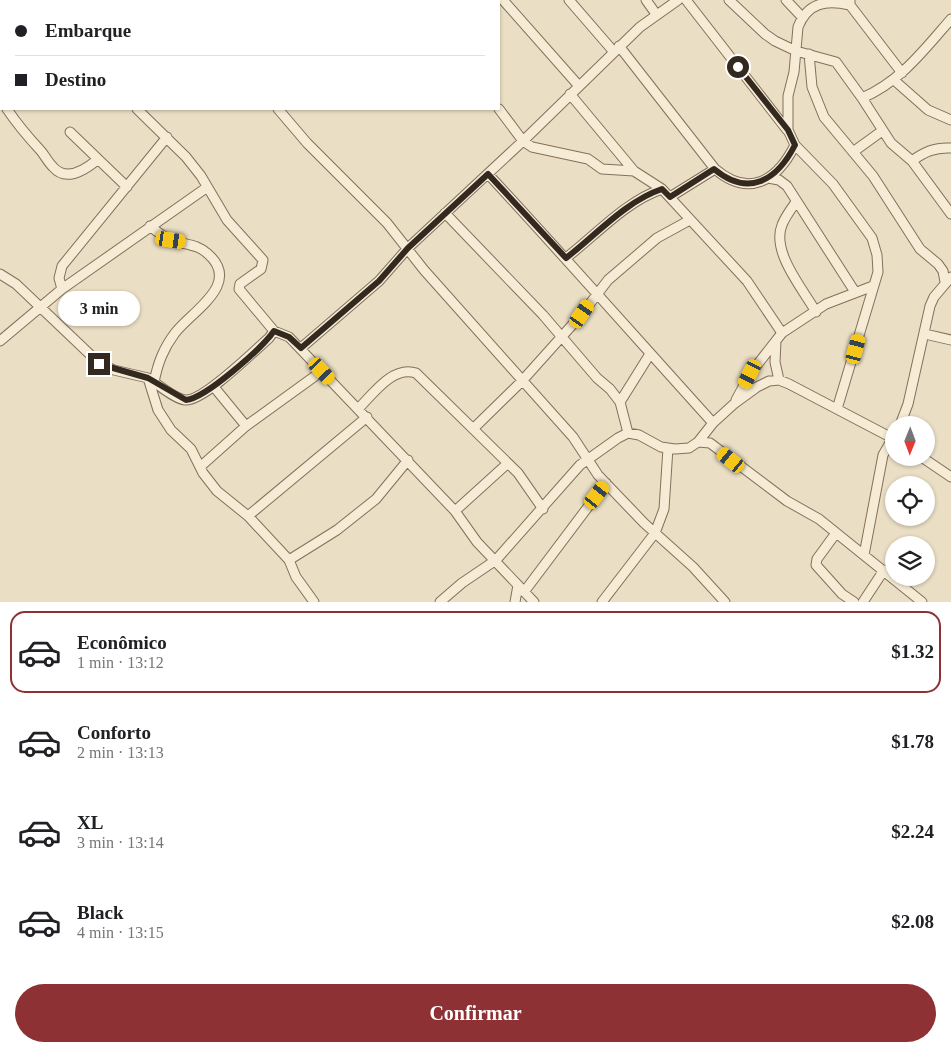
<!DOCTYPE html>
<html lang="pt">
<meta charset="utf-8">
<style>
body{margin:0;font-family:Georgia,serif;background:#f2f2f2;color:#202124;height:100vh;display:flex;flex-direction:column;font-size:19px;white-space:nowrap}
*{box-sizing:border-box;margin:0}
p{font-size:16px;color:#757577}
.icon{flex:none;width:28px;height:28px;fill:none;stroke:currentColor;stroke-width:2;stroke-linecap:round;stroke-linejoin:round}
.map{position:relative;height:602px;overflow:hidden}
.sheet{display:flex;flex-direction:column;background:#fff;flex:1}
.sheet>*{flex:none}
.banner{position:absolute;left:0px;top:0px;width:500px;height:110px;box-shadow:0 1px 4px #0004;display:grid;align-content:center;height:110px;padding:0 15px;background:#fff}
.needle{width:32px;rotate:181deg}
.buttons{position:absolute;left:885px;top:416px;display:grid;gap:10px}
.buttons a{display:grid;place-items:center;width:50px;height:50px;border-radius:50%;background:#fff;box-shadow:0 1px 4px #0004;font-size:25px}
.end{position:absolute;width:22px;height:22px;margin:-11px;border:6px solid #34291f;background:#fff;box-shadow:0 0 0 2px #fff}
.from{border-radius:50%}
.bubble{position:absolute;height:35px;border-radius:18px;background:#fff;box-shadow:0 1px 4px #0004;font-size:16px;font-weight:700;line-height:35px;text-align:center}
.car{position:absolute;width:15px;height:30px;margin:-15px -8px;border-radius:6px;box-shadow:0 0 4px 1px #0007;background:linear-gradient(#f5c518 24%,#345 0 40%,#f5c518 0 76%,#345 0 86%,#f5c518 0)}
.banner b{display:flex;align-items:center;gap:18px;height:48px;font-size:19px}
.banner b+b{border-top:1px solid #e0e0e0}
.banner i{width:12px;height:12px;background:#202124}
ul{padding:9px 0 0;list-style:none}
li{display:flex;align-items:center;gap:15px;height:82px;margin:0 10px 8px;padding:0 5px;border:2px solid transparent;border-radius:15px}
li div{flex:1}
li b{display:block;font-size:19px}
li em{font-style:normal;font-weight:700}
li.active{border-color:#8d3134}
li>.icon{width:45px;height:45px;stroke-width:1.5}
.action{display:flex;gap:10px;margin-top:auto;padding:10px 15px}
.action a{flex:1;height:58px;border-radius:30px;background:#8d3134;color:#fff;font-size:20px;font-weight:700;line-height:58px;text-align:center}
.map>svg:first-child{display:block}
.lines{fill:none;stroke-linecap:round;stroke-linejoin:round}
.minor-casing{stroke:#83705c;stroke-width:11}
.minor{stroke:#f6ecd6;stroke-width:9}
.route{stroke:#34291f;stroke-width:6}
</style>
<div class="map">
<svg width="951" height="602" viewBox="0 0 951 602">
<rect width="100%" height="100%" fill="#eadec4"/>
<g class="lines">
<g class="minor-casing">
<path id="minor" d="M59 0 60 1
M179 0 180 1
M218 0 219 1
M418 0 419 1
M503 0 579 86
M569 0 614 52
M646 0 656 14
M686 0 787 130
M729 0 765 34 775 41 796 51 836 62 862 98C900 82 924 50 951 19
M786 0 802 17
M850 0V5L902 73
M97 1 98 0
M0 22 1 25
M619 46 715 169C749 198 777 181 795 145
M809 54 812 87 824 117 873 176 920 249 938 264 943 271 945 282
M0 60 1 59
M894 80 928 110 951 120
M570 94 634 171
M862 98 891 143 912 161C924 152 935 147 951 148
M0 99 1 100
M7 109C17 124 28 137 41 151 45 156 48 162 53 167 66 182 85 170 97 160
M137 109 186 157 201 176 227 220 263 260 261 269 240 284 239 289 274 331
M278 109 307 143 387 223 424 270 573 437 598 475 644 523 693 567 725 602
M499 109 523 141 532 147 588 159 602 169 634 171 662 189 747 281 782 333
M70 132 127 187
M853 152 882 131
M912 161 951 214
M488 174C564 256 638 340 713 423
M768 178 779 180 787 186 855 292
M670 197 715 169
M796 202C791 209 785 217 782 225 771 252 803 289 816 312
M445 213 543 315 597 378 610 389 620 402 628 433
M150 226C156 231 162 236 169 239 182 245 197 243 208 254 242 284 192 311 175 333 163 349 158 363 154 382
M566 258C596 235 626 201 662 189
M0 274 16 284 99 363 114 370 148 378 158 410 171 430 191 449 203 473 217 491 248 516 289 560 296 577 314 602
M62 289 206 188
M925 334 951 340
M0 341 62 289 59 278 62 266 167 137
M776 341 775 362 779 380
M301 348 379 281 408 248 523 141 640 27 678 0
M148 378C158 384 173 398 185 400 203 402 254 351 269 338L274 331 289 337 455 511 477 542 534 602
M214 387 246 426
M736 400 750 374 782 333 826 304 873 286
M620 402 650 354
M358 409C373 394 393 365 416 373L518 473 543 509
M837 409 878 272 877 255 872 238 833 184 795 145 788 130V96L794 72 798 27C808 2 826 0 850 5
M900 425 908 404 930 306 934 297 951 277
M474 428 522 381 582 314 608 280 657 238 688 221
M698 442 710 443 787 501 819 519 922 602
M923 458 951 477
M200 467 246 426 322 371
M455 511 508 463
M248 516 367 417
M836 533 817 559 816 565 842 594 854 602
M864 555 883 455 894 436
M289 560 337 530 376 499 408 460
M524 592 606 483
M440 602 462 583 496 560 580 465 618 438 628 433 639 435 661 447 675 449 689 448 698 442 713 423 735 403 757 387 769 381 779 380 789 384 894 439
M515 602 518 585
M602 602 655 533 664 509 668 448
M863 602 884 570"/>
</g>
<use href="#minor" class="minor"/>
</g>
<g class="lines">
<path class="route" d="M99 364 148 378 186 400C206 398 262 348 274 331L289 337 301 348 379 281 408 248 488 174 566 258C596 235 626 201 662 189L670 197 714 169C749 198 777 180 795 145L788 130 738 67"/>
</g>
</svg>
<div class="buttons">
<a><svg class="needle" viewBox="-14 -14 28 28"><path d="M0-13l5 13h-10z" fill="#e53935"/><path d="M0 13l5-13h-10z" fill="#757577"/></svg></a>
<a><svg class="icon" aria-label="locate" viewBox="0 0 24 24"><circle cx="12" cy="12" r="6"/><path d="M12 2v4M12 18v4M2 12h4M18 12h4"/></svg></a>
<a><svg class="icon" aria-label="layers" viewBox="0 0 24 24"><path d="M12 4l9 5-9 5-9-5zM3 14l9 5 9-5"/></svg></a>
</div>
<i class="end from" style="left:738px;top:67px"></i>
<i class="end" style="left:99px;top:364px"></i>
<div class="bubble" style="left:58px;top:291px;width:82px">3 min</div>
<i class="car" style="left:171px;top:240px;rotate:99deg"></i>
<i class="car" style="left:582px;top:314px;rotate:35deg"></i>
<i class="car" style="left:856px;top:349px;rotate:15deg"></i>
<i class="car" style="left:322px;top:371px;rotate:137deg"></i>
<i class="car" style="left:750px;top:374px;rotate:207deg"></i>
<i class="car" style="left:731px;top:460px;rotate:309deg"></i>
<i class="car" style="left:597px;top:495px;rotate:37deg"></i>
<div class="banner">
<b><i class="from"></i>Embarque</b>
<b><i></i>Destino</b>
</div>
</div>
<section class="sheet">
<ul>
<li class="active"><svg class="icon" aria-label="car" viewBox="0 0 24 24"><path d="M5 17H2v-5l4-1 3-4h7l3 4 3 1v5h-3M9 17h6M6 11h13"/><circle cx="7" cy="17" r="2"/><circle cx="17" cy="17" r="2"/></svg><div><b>Econômico</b><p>1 min · 13:12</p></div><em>$1.32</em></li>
<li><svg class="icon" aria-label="car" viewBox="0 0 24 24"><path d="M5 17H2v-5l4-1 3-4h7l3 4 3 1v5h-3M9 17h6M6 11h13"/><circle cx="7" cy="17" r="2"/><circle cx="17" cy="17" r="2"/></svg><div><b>Conforto</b><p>2 min · 13:13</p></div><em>$1.78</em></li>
<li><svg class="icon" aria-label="car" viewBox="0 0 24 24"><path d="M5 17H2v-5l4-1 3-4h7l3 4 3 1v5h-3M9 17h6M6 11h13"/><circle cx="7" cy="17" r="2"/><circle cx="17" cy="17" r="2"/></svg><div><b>XL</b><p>3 min · 13:14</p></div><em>$2.24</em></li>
<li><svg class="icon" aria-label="car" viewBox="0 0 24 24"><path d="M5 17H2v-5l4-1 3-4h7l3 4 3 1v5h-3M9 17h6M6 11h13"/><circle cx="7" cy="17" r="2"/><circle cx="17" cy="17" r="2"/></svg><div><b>Black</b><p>4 min · 13:15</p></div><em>$2.08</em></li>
</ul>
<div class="action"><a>Confirmar</a></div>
</section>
